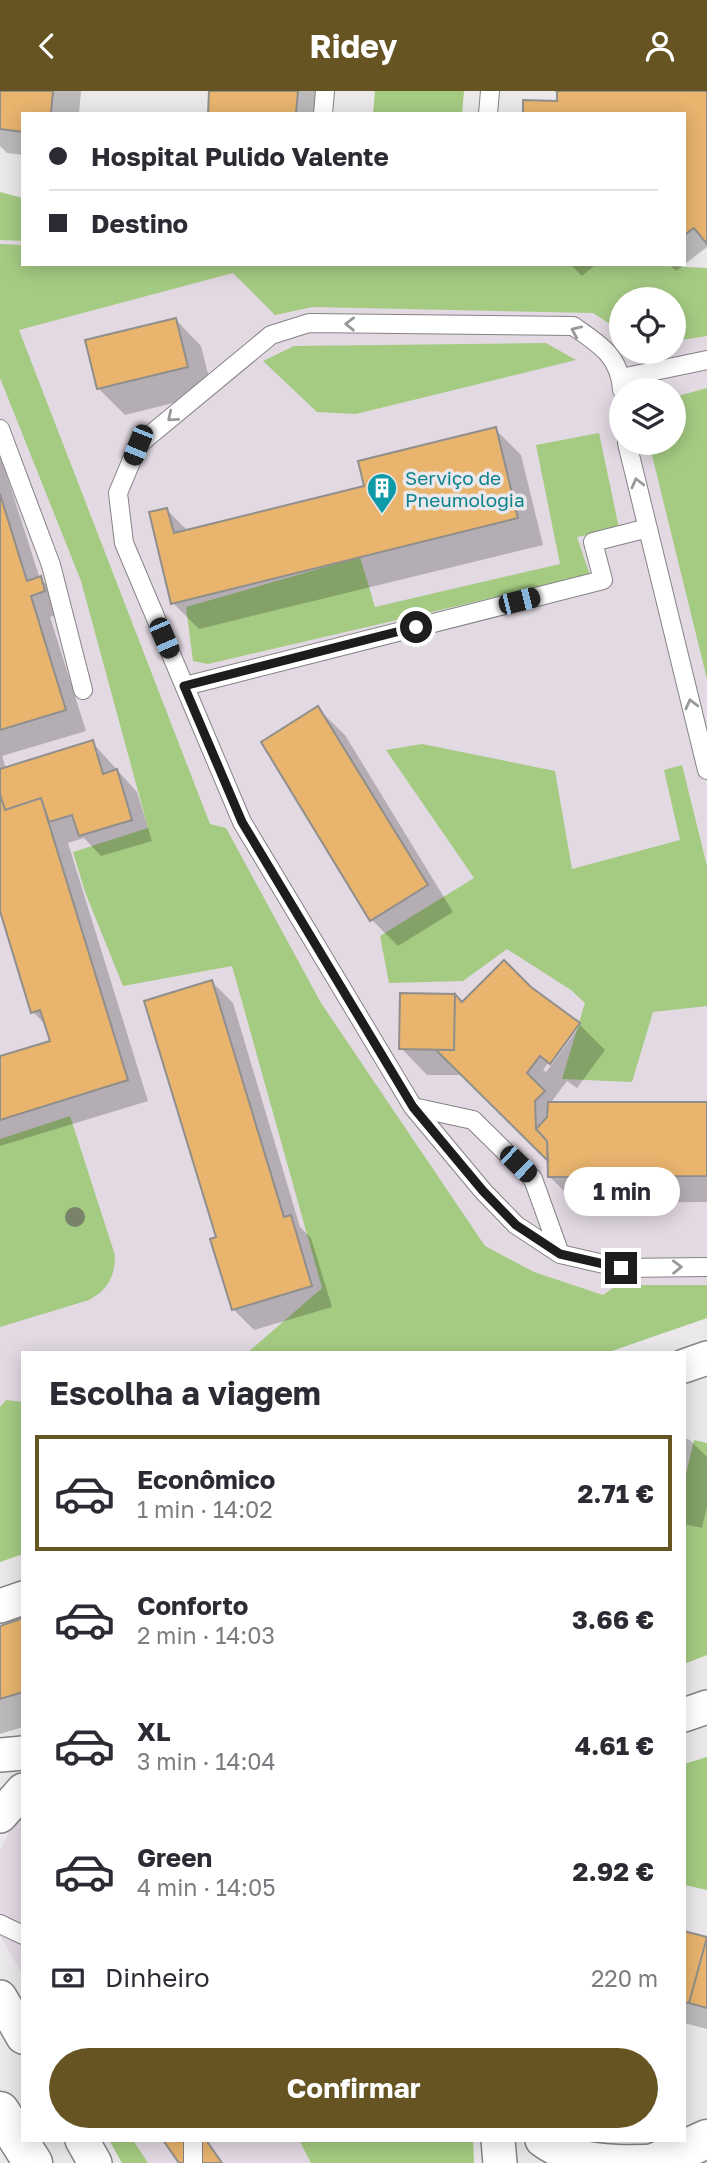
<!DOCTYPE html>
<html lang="pt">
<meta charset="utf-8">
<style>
body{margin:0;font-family:"Golos Text",sans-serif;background:#f7f7f7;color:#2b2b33;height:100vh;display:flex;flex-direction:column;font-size:26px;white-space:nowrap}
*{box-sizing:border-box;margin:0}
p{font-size:23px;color:#7c7c81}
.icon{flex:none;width:38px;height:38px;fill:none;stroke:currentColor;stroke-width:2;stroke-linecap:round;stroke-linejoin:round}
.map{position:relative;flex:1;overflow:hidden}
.sheet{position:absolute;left:21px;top:1260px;width:665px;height:791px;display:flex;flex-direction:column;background:#fff;border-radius:0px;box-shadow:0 4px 18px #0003}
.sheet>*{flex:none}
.guide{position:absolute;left:21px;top:21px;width:665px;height:154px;border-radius:0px;box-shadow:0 4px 18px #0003;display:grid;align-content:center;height:154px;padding:0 28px;background:#fff}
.buttons{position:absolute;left:609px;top:196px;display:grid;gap:14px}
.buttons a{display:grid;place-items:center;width:77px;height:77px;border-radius:50%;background:#fff;box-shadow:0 4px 18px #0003;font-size:35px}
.end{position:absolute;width:32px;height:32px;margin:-16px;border:9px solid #1e1c1e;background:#fff;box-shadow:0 0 0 4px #fff}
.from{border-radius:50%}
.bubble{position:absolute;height:49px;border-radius:24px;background:#fff;box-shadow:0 4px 18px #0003;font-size:23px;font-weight:700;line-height:49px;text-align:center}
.car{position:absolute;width:21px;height:42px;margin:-21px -10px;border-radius:9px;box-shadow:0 0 5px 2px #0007;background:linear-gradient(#222 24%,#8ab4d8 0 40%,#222 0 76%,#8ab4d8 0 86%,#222 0)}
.guide b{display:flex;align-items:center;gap:24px;height:66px;font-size:26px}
.guide b+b{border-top:2px solid #e1e1e2}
.guide i{width:18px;height:18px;background:#2b2b33}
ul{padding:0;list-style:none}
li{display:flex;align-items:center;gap:21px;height:116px;margin:0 14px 10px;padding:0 14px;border:4px solid transparent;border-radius:0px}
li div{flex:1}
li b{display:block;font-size:26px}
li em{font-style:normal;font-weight:700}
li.selected{border-color:#665523}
li>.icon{width:63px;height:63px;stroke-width:1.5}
h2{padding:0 28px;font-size:32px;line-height:84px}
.pay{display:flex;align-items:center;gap:18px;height:77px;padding:0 28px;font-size:26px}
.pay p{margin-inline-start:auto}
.cta{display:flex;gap:14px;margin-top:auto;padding:14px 28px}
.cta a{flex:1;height:80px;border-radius:42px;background:#665523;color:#fff;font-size:28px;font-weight:700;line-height:80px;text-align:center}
header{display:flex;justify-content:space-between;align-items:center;height:91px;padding:0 28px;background:#665523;color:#fff;font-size:32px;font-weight:700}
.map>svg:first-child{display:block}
.built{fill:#e2d9e2;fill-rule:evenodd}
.green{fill:#a5cb83}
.shadow{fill:#0003;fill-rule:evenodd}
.building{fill:#e8b46e;stroke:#918f8c;stroke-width:2}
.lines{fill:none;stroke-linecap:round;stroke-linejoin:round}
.lane-casing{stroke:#868386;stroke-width:20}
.street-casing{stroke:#868386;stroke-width:36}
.secondary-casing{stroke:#868386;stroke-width:41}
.highway-casing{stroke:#868386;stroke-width:41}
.lane{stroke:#fff;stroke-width:18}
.street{stroke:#fff;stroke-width:33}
.secondary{stroke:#fff;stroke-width:38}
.highway{stroke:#fff;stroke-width:38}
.tree{fill:#78836a}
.oneway{stroke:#9a999a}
.route{stroke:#1e1c1e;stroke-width:9}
.labels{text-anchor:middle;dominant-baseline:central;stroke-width:7;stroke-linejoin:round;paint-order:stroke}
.culture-label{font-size:19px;fill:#0d838f;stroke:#ebe8eb;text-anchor:start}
</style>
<header><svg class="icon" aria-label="back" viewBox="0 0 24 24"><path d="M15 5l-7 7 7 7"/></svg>Ridey<svg class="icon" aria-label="person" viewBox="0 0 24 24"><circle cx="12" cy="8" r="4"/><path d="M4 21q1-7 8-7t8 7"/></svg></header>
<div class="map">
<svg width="707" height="2072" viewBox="0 0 707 2072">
<rect width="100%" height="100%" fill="#ebe8eb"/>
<path class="built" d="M0 149 23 150V173H619L707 177V1227L606 1262H23V1463L0 1471ZM621 208H674V261H621ZM621 299H674V352H621Z
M23 1721V1884L0 1845V1760L15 1729Z
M118 2049H469L465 2072H132Z"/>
<path class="green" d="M375 0H464L462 23H373Z
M0 101 23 107V150L0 149Z
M0 153 23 154V173H619L707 177V245L674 250V208H621V240L593 222 313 216 275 224 233 182 19 239 210 733 226 737 321 912 485 1155 534 1181 603 1204 617 1194H707V1227L606 1262H247L322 1197 232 875 123 895 85 801 73 761 148 737 81 490 0 287Z
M546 252 576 269 356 323 317 321 263 270 294 255Z
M707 297V588L649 352H674V306Z
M599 342 619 437 577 446 590 484 208 573 193 570 186 516 360 466 375 516 560 473 536 354Z
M422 653 555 680 572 778 680 749 664 679 682 674 707 775V915L653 921 632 991 562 988 585 912 571 899 507 858 463 890 389 892 380 845 474 787 386 659Z
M70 1025 115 1164C115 1185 108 1199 89 1209L0 1236V1048Z
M6 1309 23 1311V1463L0 1471V1316Z
M694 1349 707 1352V1564L684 1573V1392Z
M707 1666V1799L684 1794V1673Z
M109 2049H133L148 2072H122Z
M299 2049H473L474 2072H311Z"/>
<path class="shadow" d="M0 0H81L79 23H23V64L7 62 0 55Z
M211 0H326L324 23H209Z
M553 0H707V156L676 180 669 173H684V23L558 12V2Z
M570 173H596L582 185Z
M175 228 201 255 213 302 125 324 99 298Z
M495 338 521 364 543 454 199 538 173 512 167 419 188 440 366 396Z
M0 363 40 488 62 508 65 521 50 526 86 640 2 665 6 678 92 651 137 701 152 750 101 765 84 747 68 752 148 1010 0 1055V967L52 951 48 936 33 921 0 814Z
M318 618 345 644 453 821 398 855 372 829Z
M212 891 233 912 300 1136 311 1147 332 1216 254 1239 233 1218 218 1147Z
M532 899 579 933 605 959 577 997 567 990 552 1010 555 1013H707V1111L576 1112 549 1085V1069L464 984H427L401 957 462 913ZM575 935H580L546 981 543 979Z
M684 1347 690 1349 707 1366V1415L702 1437 684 1433Z
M23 1529V1636L0 1643V1537Z
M684 1842 707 1848V1938L684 1932Z"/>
<path class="building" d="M0 0H53L51 23H23V41L0 38Z
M209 0H298L296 23H208Z
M557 0H707V153L694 137 684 144V23H523V9L557 10Z
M176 227 188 276 97 298 85 249Z
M496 336 518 427 171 513 149 421 167 417 174 442 364 395 358 370Z
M0 403 27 490 41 485 45 500 31 505 66 619 0 639Z
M318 615 428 794 370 830 261 651Z
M93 649 103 683 117 678 132 729 79 745 72 724 49 731 41 707 5 719 0 703V678Z
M0 703 5 719 41 707 128 989 0 1029V965L50 950 40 919 31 922 0 820Z
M504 869 531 896 580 932 550 973 540 965 527 982 545 1000 535 1010 536 1038 547 1050 548 1070 436 959H454L455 903 462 911Z
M212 889 284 1126 291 1124 312 1195 232 1219 210 1148 216 1146 144 910Z
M400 902 455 903 454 959 399 958Z
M548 1011H707V1085L548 1086 547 1050 536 1038 547 1026Z
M23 1527V1601L0 1608V1535Z
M684 1840 707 1846 689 1912 684 1911Z
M707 1846V1917L689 1912Z
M163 2049H206L222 2072H179Z"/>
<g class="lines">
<g class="lane-casing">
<path id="lane" d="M323 23 325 0
M488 23 490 0
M621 287 707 269
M622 299C620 265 599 253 573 235L309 232 271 244 138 354 118 402 124 452 242 731 413 1016 483 1100 516 1134 560 1163 621 1177 707 1176
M0 338 51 474 83 599
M627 352 707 679
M185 595 603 489 593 451 648 437
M413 1016 473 1029 533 1088 560 1163
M0 1833 23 1844
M193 2072V2049"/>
</g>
<g class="street-casing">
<path id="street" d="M684 1275 707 1267
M0 1515 23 1507
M684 1624 707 1616
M0 1664 23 1662
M0 1725 23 1699
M0 1906 23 1946
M82 2049 95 2072
M498 2049 500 2072
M542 2049C572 2072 621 2072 658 2070"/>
</g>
<g class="secondary-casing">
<path id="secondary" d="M654 2072 707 2048"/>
</g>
<g class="highway-casing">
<path id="highway" d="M0 2020 33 2072"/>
</g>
<use href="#lane" class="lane"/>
<use href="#street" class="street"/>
<use href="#secondary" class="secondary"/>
<use href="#highway" class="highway"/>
</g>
<circle class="tree" cx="75" cy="1126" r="10"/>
<defs><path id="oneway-chevron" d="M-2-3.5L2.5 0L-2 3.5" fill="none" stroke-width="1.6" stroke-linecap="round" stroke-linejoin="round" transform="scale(1.75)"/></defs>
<g class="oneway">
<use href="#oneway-chevron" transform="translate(350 233) rotate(-179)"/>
<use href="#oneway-chevron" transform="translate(576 240) rotate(-156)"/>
<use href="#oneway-chevron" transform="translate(172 326) rotate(140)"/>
<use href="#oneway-chevron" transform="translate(637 392) rotate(-104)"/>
<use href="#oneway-chevron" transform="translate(691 613) rotate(-104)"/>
<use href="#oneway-chevron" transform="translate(677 1176) rotate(-1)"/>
</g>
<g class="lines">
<path class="route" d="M416 536 184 595 242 731 413 1016 483 1100 516 1134 560 1163 621 1177"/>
</g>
<defs>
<g id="building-pin" transform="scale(1.575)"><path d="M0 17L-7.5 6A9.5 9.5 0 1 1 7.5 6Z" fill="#0f9aa8" stroke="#ebe8eb"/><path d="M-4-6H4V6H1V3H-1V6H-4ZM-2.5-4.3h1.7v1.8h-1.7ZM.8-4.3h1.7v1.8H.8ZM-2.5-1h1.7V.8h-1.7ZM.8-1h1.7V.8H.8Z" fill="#fff"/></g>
</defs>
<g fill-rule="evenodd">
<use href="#building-pin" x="382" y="397"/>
</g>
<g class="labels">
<g class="culture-label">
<text x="405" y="386">Serviço de<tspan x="405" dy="22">Pneumologia</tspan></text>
</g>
</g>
</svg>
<div class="buttons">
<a><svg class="icon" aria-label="locate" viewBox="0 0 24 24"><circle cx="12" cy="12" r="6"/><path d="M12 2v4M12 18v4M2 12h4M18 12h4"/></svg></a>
<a><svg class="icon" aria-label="layers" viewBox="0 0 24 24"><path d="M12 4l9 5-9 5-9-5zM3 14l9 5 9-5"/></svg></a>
</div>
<i class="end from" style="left:416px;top:536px"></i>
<i class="end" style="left:621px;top:1177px"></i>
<div class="bubble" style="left:564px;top:1076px;width:116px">1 min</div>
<i class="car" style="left:138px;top:354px;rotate:202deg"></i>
<i class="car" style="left:519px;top:510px;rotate:76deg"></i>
<i class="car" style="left:164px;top:547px;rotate:157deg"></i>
<i class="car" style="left:518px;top:1073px;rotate:134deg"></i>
<div class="guide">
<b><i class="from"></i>Hospital Pulido Valente</b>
<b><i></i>Destino</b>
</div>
<section class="sheet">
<h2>Escolha a viagem</h2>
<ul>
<li class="selected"><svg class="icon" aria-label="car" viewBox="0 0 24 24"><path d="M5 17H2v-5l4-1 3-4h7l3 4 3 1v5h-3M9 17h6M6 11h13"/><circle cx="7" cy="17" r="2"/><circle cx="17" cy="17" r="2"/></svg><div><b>Econômico</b><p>1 min · 14:02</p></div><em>2.71 €</em></li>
<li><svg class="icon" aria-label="car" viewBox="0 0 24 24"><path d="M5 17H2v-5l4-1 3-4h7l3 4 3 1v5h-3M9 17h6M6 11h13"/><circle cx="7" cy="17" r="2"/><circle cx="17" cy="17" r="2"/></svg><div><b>Conforto</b><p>2 min · 14:03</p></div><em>3.66 €</em></li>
<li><svg class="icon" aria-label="car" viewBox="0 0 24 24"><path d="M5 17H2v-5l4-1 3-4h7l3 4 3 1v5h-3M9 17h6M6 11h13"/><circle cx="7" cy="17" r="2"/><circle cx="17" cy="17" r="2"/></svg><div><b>XL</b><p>3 min · 14:04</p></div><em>4.61 €</em></li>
<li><svg class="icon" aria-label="car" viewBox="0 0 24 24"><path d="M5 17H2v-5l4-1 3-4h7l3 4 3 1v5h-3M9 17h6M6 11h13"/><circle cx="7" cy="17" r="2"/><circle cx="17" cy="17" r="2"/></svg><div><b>Green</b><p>4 min · 14:05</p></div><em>2.92 €</em></li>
</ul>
<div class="pay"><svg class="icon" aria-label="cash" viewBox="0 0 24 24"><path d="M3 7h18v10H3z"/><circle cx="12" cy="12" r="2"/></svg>Dinheiro<p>220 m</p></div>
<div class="cta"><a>Confirmar</a></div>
</section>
</div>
